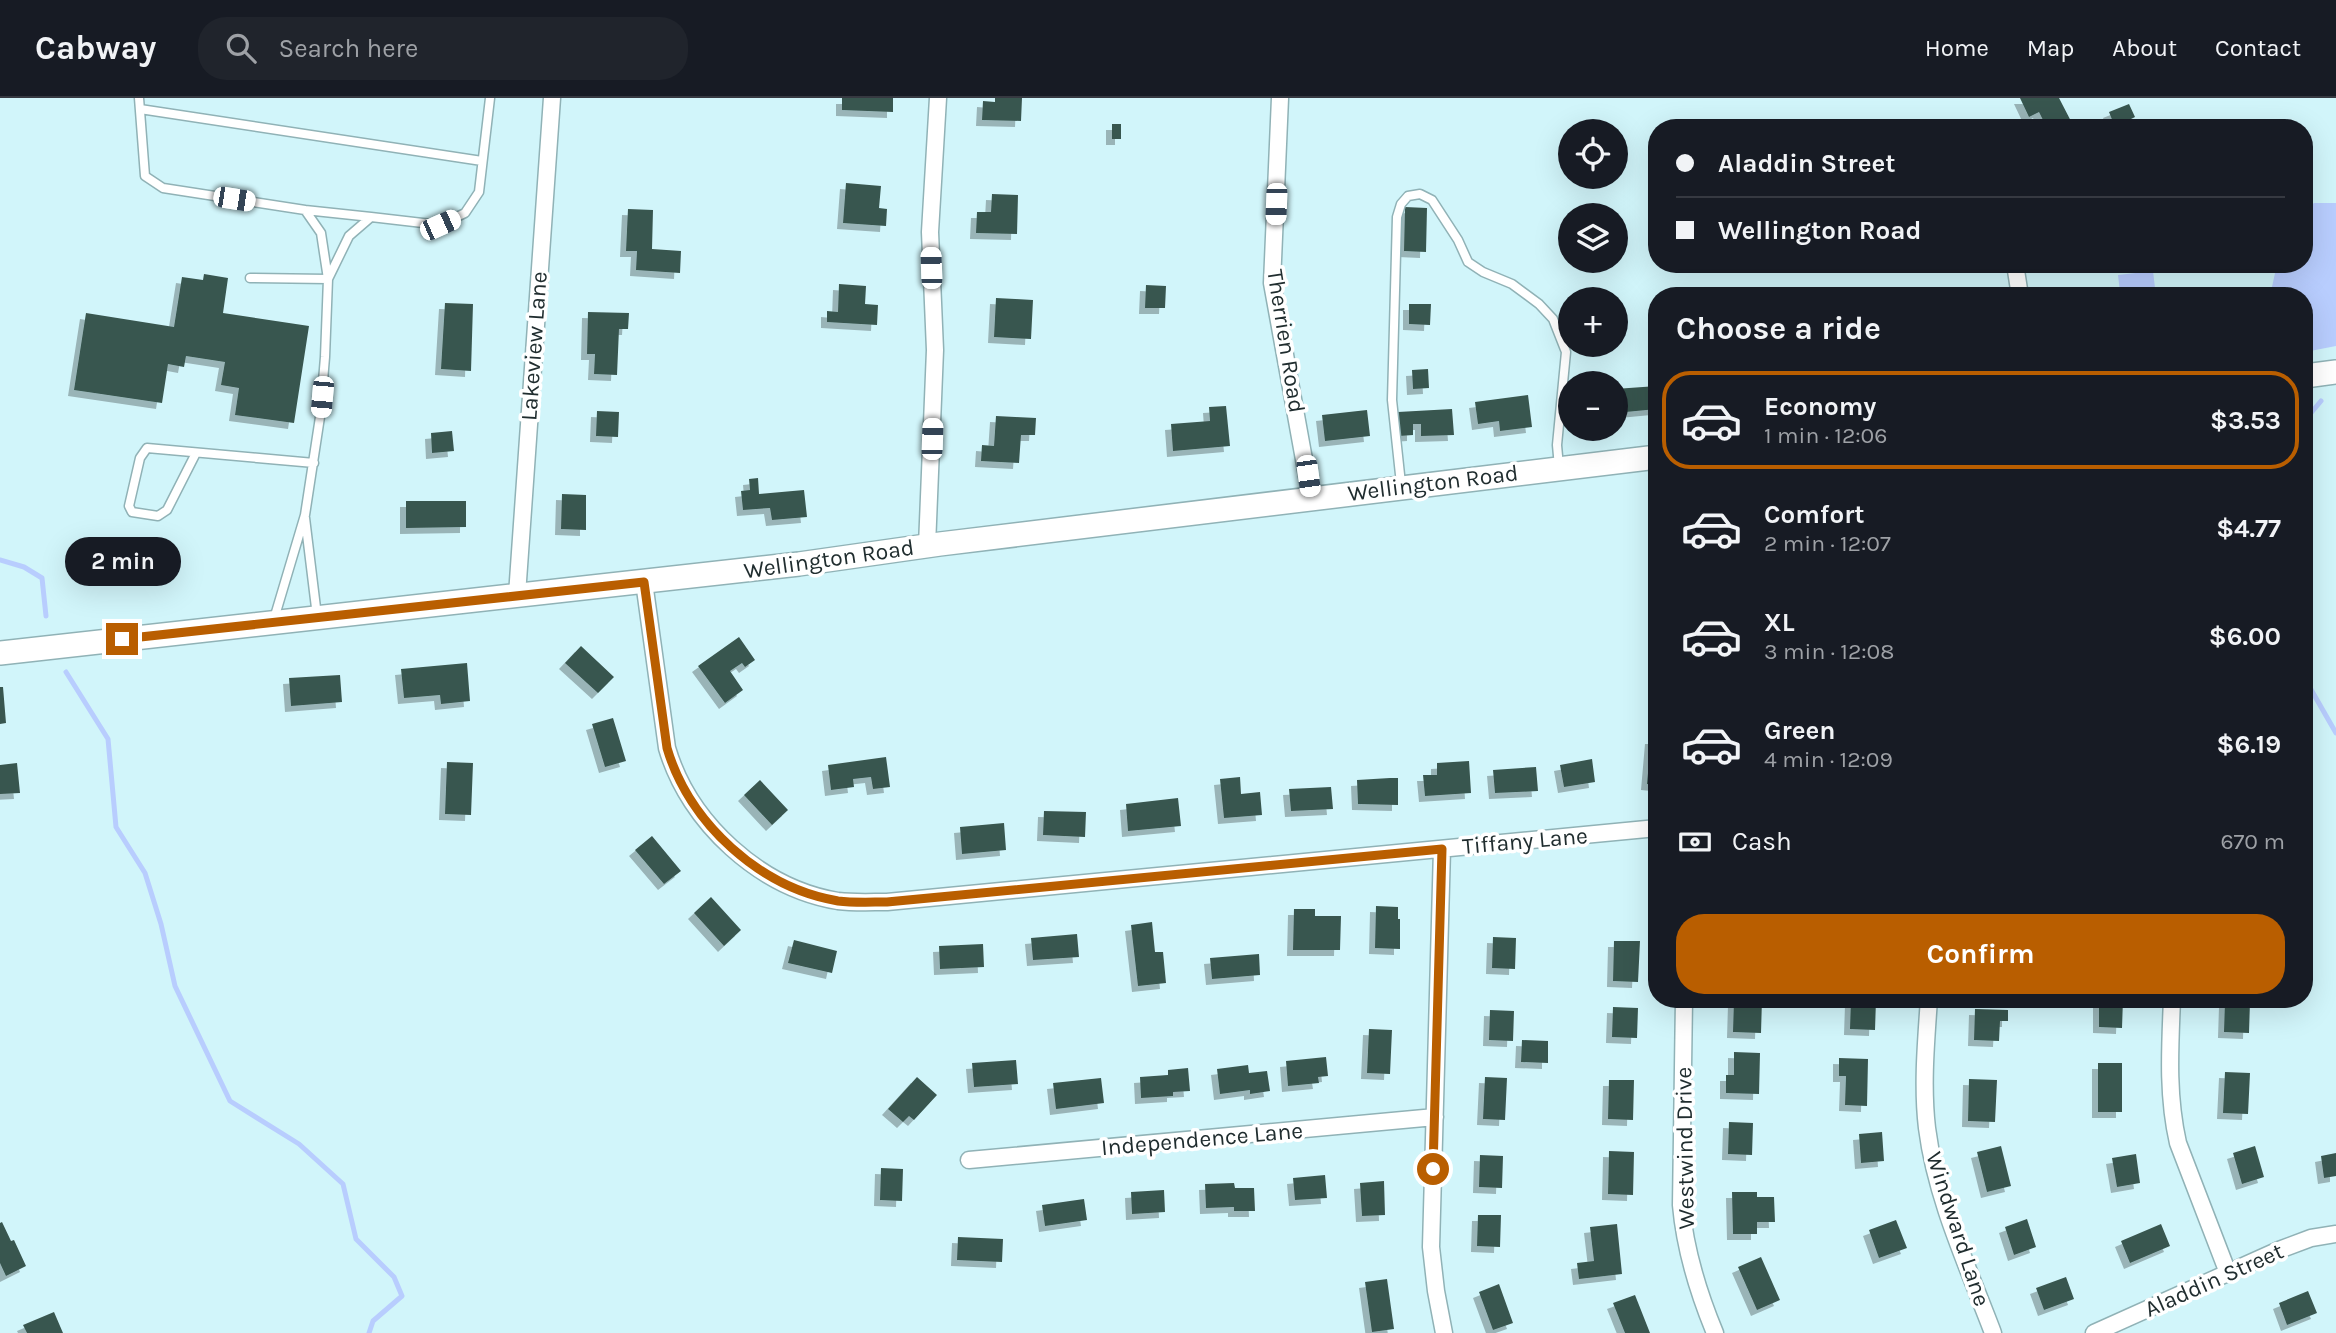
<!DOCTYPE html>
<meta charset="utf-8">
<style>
body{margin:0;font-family:Karla,sans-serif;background:#20242c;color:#f1f3f6;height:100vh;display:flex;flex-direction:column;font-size:26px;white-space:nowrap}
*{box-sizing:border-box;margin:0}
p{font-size:23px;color:#9ea1a6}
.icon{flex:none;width:38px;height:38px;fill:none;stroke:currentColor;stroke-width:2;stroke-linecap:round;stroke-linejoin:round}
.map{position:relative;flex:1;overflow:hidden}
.panel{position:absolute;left:1648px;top:189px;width:665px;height:721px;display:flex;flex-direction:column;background:#171b24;border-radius:28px;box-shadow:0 7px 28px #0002}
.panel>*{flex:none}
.guide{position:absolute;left:1648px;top:21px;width:665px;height:154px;border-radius:28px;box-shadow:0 7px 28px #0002;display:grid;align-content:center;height:154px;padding:0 28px;background:#171b24}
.tools{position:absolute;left:1558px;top:21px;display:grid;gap:14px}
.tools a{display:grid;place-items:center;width:70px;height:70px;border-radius:50%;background:#171b24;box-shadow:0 7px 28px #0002;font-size:35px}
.end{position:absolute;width:32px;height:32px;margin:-16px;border:9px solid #b95e00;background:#fff;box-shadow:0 0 0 4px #fff}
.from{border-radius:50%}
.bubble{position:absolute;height:49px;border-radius:24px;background:#171b24;box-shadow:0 7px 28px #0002;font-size:23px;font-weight:700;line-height:49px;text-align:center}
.car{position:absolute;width:21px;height:42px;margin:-21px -10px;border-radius:9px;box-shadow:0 0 5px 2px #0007;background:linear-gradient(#fff 24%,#345 0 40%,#fff 0 76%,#345 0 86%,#fff 0)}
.guide b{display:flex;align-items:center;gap:24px;height:66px;font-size:26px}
.guide b+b{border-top:2px solid #363941}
.guide i{width:18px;height:18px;background:#f1f3f6}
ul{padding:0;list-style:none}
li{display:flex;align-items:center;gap:21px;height:98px;margin:0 14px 10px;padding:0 14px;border:4px solid transparent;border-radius:28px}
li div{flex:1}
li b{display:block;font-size:26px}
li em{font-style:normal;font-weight:700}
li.selected{border-color:#b95e00}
li>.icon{width:63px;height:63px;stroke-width:1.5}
h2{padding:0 28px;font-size:32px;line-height:84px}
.pay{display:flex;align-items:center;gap:18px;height:77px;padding:0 28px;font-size:26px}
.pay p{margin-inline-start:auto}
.button{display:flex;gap:14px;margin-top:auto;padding:14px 28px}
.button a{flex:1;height:80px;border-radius:28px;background:#b95e00;color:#fff;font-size:28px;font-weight:700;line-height:80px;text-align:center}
header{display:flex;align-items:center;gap:42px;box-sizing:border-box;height:98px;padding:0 35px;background:#171b24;border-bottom:2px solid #363941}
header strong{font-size:33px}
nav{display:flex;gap:38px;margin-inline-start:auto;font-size:24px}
.search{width:490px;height:63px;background:#20242c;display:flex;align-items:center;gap:18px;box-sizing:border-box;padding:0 24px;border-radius:28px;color:#9ea1a6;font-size:26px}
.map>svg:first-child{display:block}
.water{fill:#b8cdfe}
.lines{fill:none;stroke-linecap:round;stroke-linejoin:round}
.stream{stroke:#b8cdfe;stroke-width:5}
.building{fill:#39564f;filter:url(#shadow)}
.lane-casing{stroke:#90b2b6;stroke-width:11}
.street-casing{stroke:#90b2b6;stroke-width:19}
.secondary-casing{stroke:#90b2b6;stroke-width:26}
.lane{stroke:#fff;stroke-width:8}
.street{stroke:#fff;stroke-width:16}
.secondary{stroke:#fff;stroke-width:23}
.route{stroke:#b95e00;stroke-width:9}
.labels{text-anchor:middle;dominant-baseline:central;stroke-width:7;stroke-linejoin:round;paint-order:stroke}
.street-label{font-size:23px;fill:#202d2f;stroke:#fff}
</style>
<header>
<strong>Cabway</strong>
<div class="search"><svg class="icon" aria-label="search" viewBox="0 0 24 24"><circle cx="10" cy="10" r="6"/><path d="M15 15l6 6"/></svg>Search here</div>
<nav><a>Home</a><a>Map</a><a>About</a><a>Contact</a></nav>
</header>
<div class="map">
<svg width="2336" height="1235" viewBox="0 0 2336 1235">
<defs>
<filter id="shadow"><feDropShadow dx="-6" dy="6" stdDeviation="0" flood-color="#0004"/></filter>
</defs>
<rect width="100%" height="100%" fill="#d1f5fa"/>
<path class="water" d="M2314 105H2336V248L2305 254V198H2270L2277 166H2305V112Z
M2153 173 2155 190 2120 194 2118 177Z"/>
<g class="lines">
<path class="stream" d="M2305 322 2321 303
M0 462 24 469 42 480 46 518
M66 574 108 641 116 729 145 775 161 826 175 888 230 1003 299 1046 343 1086 356 1141 394 1179 402 1198 373 1223 369 1235
M2305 581 2336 635"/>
</g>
<path class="building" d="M842 0H893V14L842 12Z
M995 0H1022L1021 23 982 22 983 3 995 4Z
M2020 0H2059L2074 29 2047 30 2039 14 2029 19Z
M2129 6 2135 19 2115 29 2109 14Z
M1112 26H1121V41H1112Z
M846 85 881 88 879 110 887 111 886 128 843 125Z
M992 96 1018 97 1017 136 976 135 977 114H991Z
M1405 109 1427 110 1426 154 1404 153Z
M628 111 653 112 652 151 681 153 680 175 636 172 637 153H626Z
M204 176 228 180 223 215 309 228 294 325 235 317 239 290 221 287 225 264 186 258 184 269 168 266 162 305 74 292 86 215 174 229 182 179 203 182Z
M839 186 866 188 865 206 878 207 877 227 827 224V213L838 214Z
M1146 187 1166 188 1165 210H1145Z
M996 200 1033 202 1031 241 994 239Z
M445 205 473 206 471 273 441 271Z
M1409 206H1431L1430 227 1409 226Z
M588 214 629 215 628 231H619L617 277 594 276 595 256H587Z
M1428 271 1429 290 1413 291 1412 272Z
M1657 288V311L1615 315V291Z
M1528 297 1532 329 1500 333 1499 323 1478 326 1475 304Z
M1226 308 1230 348 1173 353 1171 326 1210 323 1209 309Z
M1452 311 1454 337 1421 338V326H1413V337L1399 338 1398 314Z
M1367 312 1370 338 1325 343 1322 317Z
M597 313 619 314 618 339 596 338Z
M996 318 1036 320 1035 337H1021L1019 365 981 363 982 347 994 348Z
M452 333 454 353 432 355 431 335Z
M758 380 759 396 804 392 807 419 772 422 770 410 743 412 741 393 750 392 749 381Z
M562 396 586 397V432L561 431Z
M406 403H466V429L406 430Z
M739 539 755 562 745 569 742 565 730 573 743 592 725 605 698 568Z
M581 548 614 579 598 595 565 565Z
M467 565 470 603 441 606 440 597 404 600 401 571Z
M340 577 342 604 291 608 289 580Z
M0 589H3L6 625 0 626Z
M613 620 626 663 605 669 592 626Z
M1651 640H1657V687L1647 686Z
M886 659 890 689 873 691 871 679 853 681 854 689 831 692 828 667Z
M1592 661 1595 684 1564 689 1560 667Z
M1469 663 1471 695 1425 698 1423 677H1437V665Z
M447 664 473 665 471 717 445 716Z
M17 665 20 695 0 696V667Z
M1536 669 1538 693 1495 695 1493 672Z
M1240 679 1241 696 1260 694 1262 717 1224 720 1220 681Z
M1390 680H1398V707L1358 706 1357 682Z
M760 682 788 712 772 727 744 697Z
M1331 689 1333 711 1291 713 1289 691Z
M1178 700 1181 728 1128 733 1126 706Z
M1044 713 1086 714 1085 739 1043 737Z
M1004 725 1006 752 962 756 960 729Z
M652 738 681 773 664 786 635 752Z
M711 799 741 832 724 848 694 815Z
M1376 808 1398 809V821H1400V851L1375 850Z
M1294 811H1315V818H1341L1340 852H1293Z
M1152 824 1155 854H1163L1166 885 1138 888 1131 827Z
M1077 836 1079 859 1033 862 1031 840Z
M1493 839 1516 840 1515 871 1492 870Z
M794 842 837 853 832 875 788 865Z
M1614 843H1640L1638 884 1613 883Z
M983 846 984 869 940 871 939 848Z
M1259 856 1260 877 1212 881 1210 860Z
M1734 901H1762L1761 935 1733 934Z
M1851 901 1876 902 1875 932 1850 931Z
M2099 901H2123L2122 930 2099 929Z
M2225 903 2250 904 2249 935 2224 934Z
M1613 909 1638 910 1637 940 1612 939Z
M1975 911 2008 912V923H2000L1999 943 1974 942Z
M1490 912 1514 913 1513 943 1489 942Z
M1369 931 1392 932 1390 976 1367 975Z
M1522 942 1548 943V965L1521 964Z
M1734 954 1760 955 1759 996 1726 995V977H1734Z
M1326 959 1328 978 1318 979 1319 985 1288 988 1286 963Z
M1839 960 1868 961 1867 1008 1845 1007 1846 978H1839Z
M1016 962 1018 986 974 989 972 965Z
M2098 965H2122V1014H2098Z
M1248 967 1249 975 1267 973 1270 993 1250 996V992L1220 996 1217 971Z
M1188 970 1190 993 1173 994V998L1141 1000 1140 979 1168 977V972Z
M2225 974 2250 975 2248 1016 2223 1015Z
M917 979 937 997 914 1022 909 1018 903 1024 888 1011Z
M1485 979 1507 980 1505 1022 1483 1021Z
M1101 980 1104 1005 1056 1011 1053 985Z
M1969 981 1997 982 1995 1024 1968 1023Z
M1609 982H1634L1633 1022 1608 1021Z
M1729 1024 1753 1025 1752 1057 1728 1056Z
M1882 1034 1884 1063 1861 1065 1859 1036Z
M2001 1048 2011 1088 1987 1094 1977 1054Z
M2255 1048 2264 1079 2242 1086 2233 1055Z
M1609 1053 1634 1054 1633 1097 1608 1096Z
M2336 1055V1078L2324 1080 2321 1058Z
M2136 1056 2140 1085 2117 1089 2112 1060Z
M1480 1057 1503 1058 1502 1090 1479 1089Z
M881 1070 903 1071 902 1103 880 1102Z
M1325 1077 1327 1100 1295 1102 1293 1080Z
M1384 1083 1385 1117 1362 1118 1360 1085Z
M1234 1085 1235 1090H1254L1255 1113H1234V1109L1206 1110 1205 1086Z
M1164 1092 1165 1114 1132 1116 1131 1094Z
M1732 1094H1757V1099H1774L1775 1124H1757V1136H1733Z
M1084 1101 1087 1122 1045 1128 1042 1107Z
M1478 1117H1501L1500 1149 1477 1148Z
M2027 1121 2036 1149 2014 1157 2005 1129Z
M1896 1122 1907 1150 1879 1160 1869 1132Z
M2 1124 11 1143 14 1142 26 1168 6 1178 0 1165V1125Z
M1617 1126 1622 1176 1579 1181 1577 1165 1594 1163 1590 1129Z
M2161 1126 2170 1148 2130 1165 2121 1143Z
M958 1139 1003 1141 1002 1164 957 1162Z
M1761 1159 1780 1202 1757 1212 1738 1169Z
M2066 1179 2074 1201 2044 1212 2036 1190Z
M1387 1181 1394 1231 1372 1234 1365 1184Z
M1499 1186 1513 1225 1493 1232 1479 1194Z
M2308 1193 2317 1215 2287 1227 2279 1205Z
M1635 1197 1650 1235H1625L1613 1205Z
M54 1214 63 1235H27L23 1227Z"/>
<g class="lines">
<g class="lane-casing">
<path id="lane" d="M139 0 145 78 163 90 305 112 321 135 328 181 325 259 320 319 305 417 274 521
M140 11 482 63
M305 112 371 119
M250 180 328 181
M328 181 349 138 371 119 440 127 465 115 479 94 490 0
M196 355 167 412 158 418 132 414 129 408 140 360 147 350 314 365
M1401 386 1392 302 1397 119 1401 106 1408 98 1420 96 1432 102 1458 142 1468 164 1483 174 1512 186 1539 206 1553 221 1566 254 1557 347 1559 369
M305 420 317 518"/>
</g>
<g class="street-casing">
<path id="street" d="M1280 0 1272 185 1311 400
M2015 166 2020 198
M927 448 935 252 930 134 938 0
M644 484 667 650C689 725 760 790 838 803 854 805 871 804 887 804L1657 730
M517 497 552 0
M1442 751 1431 1149 1436 1193 1444 1235
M1684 901 1681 1107C1685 1152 1698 1194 1715 1235
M1929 901C1926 944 1922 988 1927 1030 1936 1101 1968 1169 1993 1235
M2172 901C2170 950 2167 997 2178 1045L2228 1175
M969 1062 1435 1019
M2094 1235 2279 1152 2311 1140 2336 1136"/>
</g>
<g class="secondary-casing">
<path id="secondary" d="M2305 278 2336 274
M0 555 799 466 940 446 1657 359"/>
</g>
<use href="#lane" class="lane"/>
<use href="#street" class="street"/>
<use href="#secondary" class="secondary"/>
</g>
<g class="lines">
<path class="route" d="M122 541 644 484 667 650C689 725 760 790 838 803 854 805 871 804 887 804L1442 751 1433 1071"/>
</g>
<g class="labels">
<g class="street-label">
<text transform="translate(1286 243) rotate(81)">Therrien Road</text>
<text transform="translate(534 248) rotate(-86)">Lakeview Lane</text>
<text transform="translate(1433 385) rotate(-7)">Wellington Road</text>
<text transform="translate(829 461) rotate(-8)">Wellington Road</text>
<text transform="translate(1525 743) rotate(-5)">Tiffany Lane</text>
<text transform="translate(1202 1041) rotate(-5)">Independence Lane</text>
<text transform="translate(1685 1050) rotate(-91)">Westwind Drive</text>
<text transform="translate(1958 1131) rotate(72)">Windward Lane</text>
<text transform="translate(2214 1182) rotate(-24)">Aladdin Street</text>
</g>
</g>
</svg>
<div class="tools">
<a><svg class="icon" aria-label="locate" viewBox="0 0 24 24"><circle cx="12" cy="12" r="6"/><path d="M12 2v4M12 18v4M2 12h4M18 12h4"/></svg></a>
<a><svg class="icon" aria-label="layers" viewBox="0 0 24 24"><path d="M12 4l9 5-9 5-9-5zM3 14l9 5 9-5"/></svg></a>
<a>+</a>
<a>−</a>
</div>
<i class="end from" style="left:1433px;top:1071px"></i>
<i class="end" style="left:122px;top:541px"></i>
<div class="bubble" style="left:65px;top:439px;width:116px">2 min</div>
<i class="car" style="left:234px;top:101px;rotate:99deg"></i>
<i class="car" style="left:1276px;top:106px;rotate:182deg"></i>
<i class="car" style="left:440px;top:127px;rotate:66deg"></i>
<i class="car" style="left:931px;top:170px;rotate:358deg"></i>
<i class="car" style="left:322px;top:299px;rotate:185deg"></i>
<i class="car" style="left:932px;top:341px;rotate:2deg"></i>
<i class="car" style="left:1308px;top:378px;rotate:172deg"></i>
<div class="guide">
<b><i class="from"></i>Aladdin Street</b>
<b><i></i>Wellington Road</b>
</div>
<section class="panel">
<h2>Choose a ride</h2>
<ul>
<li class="selected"><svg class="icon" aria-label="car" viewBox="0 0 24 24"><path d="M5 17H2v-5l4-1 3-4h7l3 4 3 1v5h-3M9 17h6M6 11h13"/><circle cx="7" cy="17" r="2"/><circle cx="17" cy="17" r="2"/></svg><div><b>Economy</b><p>1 min · 12:06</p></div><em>$3.53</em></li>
<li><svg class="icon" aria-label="car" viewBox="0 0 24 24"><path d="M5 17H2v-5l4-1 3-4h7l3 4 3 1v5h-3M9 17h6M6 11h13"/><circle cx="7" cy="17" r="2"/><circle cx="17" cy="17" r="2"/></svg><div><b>Comfort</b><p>2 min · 12:07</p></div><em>$4.77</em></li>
<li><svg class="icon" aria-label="car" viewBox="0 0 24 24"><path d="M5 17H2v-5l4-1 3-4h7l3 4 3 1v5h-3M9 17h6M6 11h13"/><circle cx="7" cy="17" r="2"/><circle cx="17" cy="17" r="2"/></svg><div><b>XL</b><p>3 min · 12:08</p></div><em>$6.00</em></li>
<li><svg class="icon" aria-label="car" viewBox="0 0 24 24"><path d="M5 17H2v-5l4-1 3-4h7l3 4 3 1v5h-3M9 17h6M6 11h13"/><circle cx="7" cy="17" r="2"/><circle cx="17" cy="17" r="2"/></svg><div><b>Green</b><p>4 min · 12:09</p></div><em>$6.19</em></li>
</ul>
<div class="pay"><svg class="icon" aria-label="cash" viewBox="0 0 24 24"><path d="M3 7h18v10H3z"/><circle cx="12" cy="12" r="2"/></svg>Cash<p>670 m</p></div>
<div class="button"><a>Confirm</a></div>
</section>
</div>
